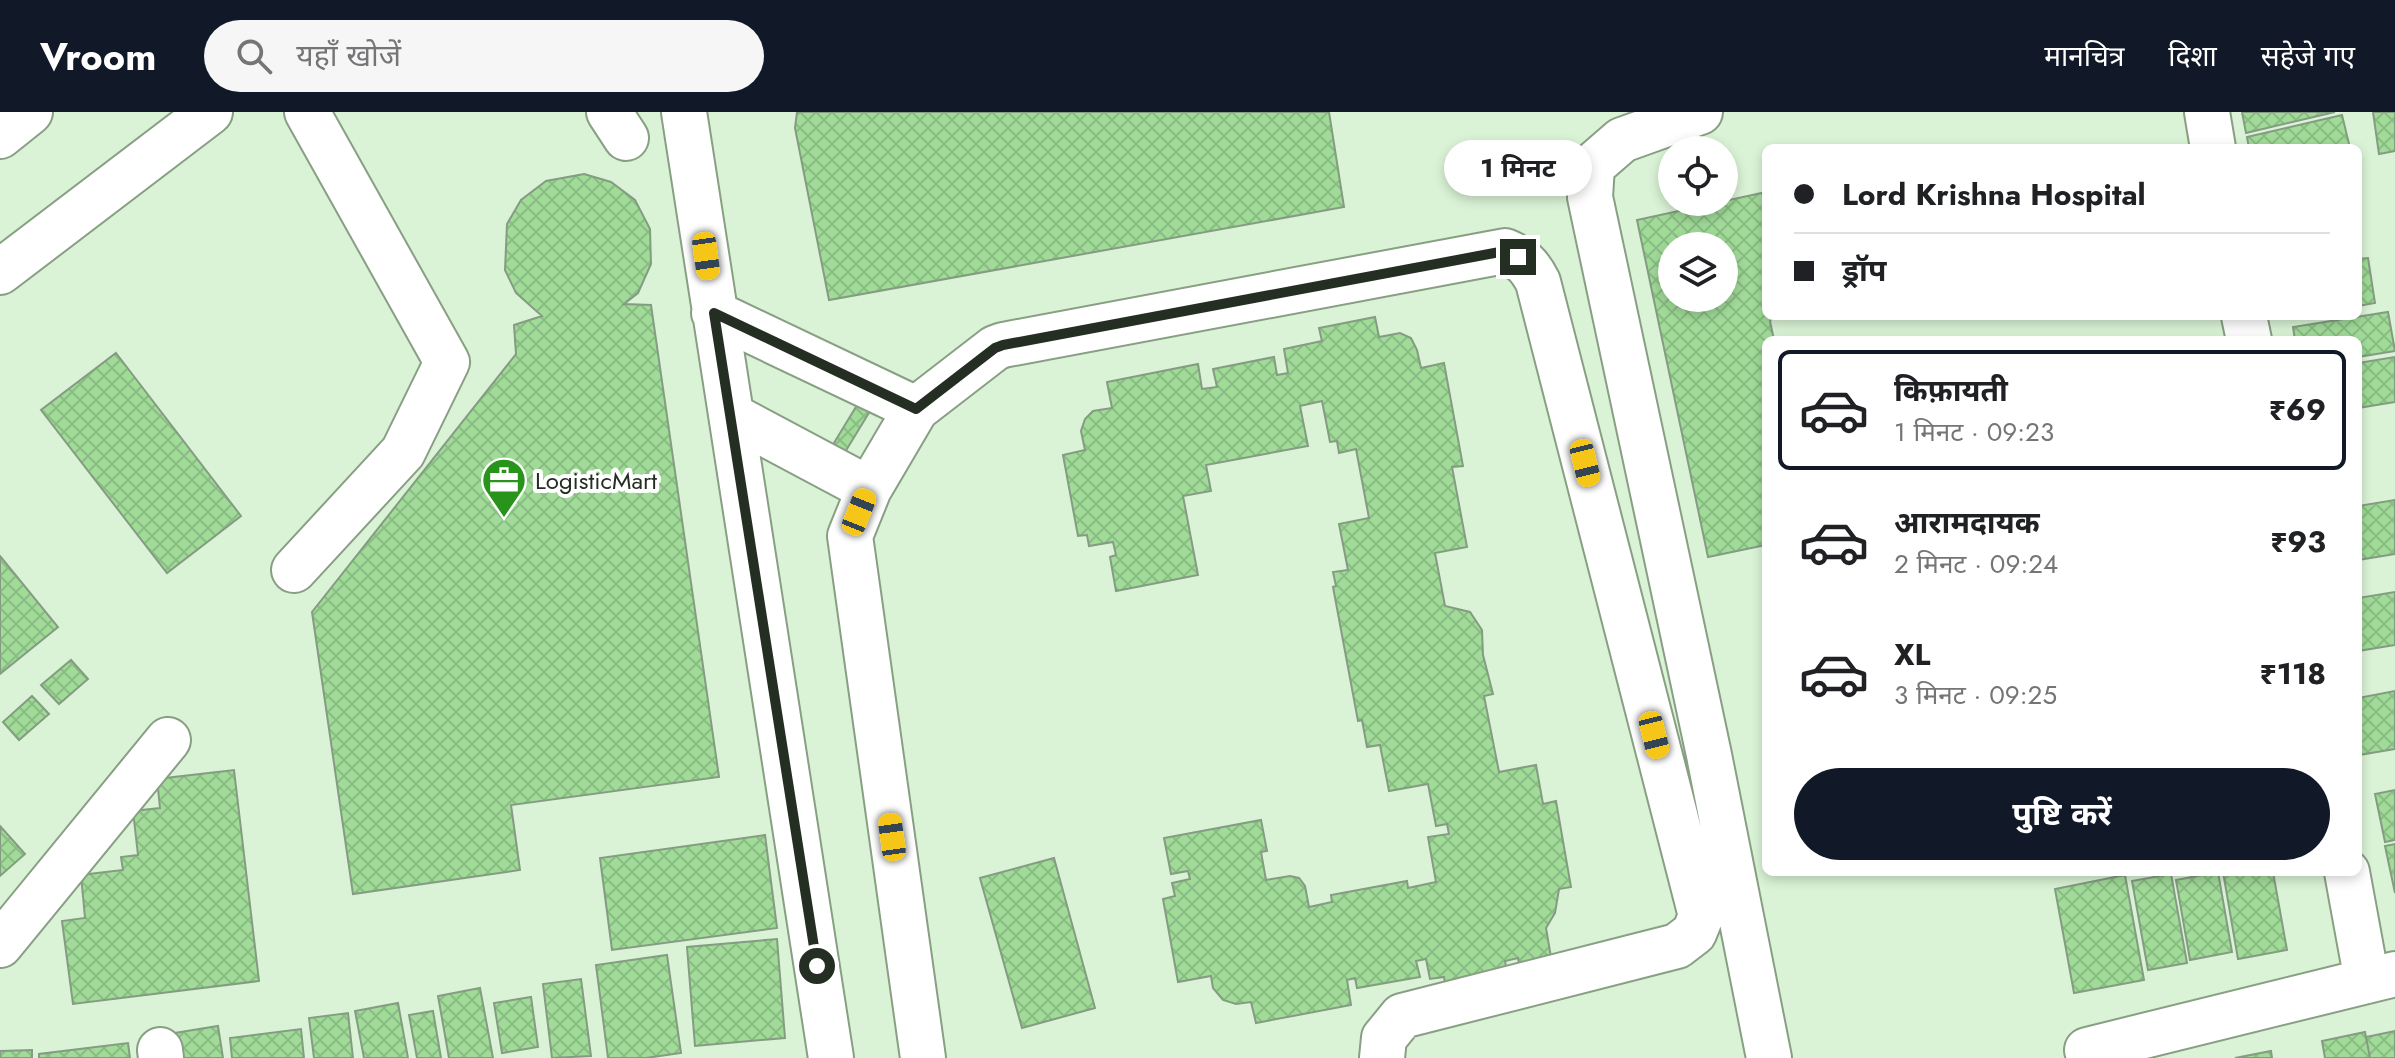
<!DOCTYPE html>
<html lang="hi">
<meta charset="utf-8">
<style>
body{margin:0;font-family:Jost,"Noto Sans Devanagari",sans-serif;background:#f6f6f6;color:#202124;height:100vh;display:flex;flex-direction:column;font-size:30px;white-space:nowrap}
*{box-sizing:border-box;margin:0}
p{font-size:26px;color:#757577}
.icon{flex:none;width:44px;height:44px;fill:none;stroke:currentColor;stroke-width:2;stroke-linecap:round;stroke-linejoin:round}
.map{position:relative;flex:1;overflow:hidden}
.panel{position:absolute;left:1762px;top:224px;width:600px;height:540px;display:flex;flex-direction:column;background:#fff;border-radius:12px;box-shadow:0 4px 12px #0003}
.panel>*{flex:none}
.banner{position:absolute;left:1762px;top:32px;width:600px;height:176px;border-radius:12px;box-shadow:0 4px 12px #0003;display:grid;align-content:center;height:176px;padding:0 32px;background:#fff}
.controls{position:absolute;left:1658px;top:24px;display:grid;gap:16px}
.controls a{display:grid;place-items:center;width:80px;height:80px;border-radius:50%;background:#fff;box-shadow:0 4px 12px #0003;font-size:40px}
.end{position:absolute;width:36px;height:36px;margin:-18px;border:10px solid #242e23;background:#fff;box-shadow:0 0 0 4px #fff}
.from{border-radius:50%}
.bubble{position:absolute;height:56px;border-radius:28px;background:#fff;box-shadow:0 4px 12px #0003;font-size:26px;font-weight:700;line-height:56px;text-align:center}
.car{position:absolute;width:24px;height:48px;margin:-24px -12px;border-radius:10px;box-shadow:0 0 6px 2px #0007;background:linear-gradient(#f5c518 24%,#345 0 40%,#f5c518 0 76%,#345 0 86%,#f5c518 0)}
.banner b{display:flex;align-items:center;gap:28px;height:76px;font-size:30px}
.banner b+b{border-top:2px solid #e0e0e0}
.banner i{width:20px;height:20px;background:#202124}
ul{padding:14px 0 0;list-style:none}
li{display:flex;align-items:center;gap:24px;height:120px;margin:0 16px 12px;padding:0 16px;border:4px solid transparent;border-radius:12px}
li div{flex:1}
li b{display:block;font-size:30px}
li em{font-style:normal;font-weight:700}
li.on{border-color:#111827}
li>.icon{width:72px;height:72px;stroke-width:1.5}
.button{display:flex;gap:16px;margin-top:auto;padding:16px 32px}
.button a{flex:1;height:92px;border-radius:48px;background:#111827;color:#fff;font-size:32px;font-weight:700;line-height:92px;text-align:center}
header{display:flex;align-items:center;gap:48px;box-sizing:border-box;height:112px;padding:0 40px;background:#111827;color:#fff}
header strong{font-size:38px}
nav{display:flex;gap:44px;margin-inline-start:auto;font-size:28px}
.search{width:560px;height:72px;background:#f6f6f6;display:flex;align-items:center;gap:20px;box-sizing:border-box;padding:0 28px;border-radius:44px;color:#757577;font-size:30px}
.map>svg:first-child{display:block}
.building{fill:url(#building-cross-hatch);stroke:#849c81;stroke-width:2;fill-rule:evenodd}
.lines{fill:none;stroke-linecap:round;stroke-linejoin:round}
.minor-casing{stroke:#889f84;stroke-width:48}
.highway-casing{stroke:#889f84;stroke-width:48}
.minor{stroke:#fff;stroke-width:44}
.highway{stroke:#fff;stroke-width:44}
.route{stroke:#242e23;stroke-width:10}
.labels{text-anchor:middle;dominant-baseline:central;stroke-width:8;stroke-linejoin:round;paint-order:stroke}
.poi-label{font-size:24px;fill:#242e23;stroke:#fff;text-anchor:start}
</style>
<header>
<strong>Vroom</strong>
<div class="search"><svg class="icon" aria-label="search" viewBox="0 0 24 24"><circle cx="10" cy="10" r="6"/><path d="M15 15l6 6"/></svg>यहाँ खोजें</div>
<nav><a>मानचित्र</a><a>दिशा</a><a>सहेजे गए</a></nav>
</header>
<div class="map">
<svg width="2395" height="946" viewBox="0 0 2395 946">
<defs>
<pattern id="building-cross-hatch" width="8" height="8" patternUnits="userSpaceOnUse" patternTransform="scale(2)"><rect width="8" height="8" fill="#a0db98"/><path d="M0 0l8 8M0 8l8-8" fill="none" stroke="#8abc83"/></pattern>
</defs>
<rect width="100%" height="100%" fill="#daf3d6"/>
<path class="building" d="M797 0H1329L1344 95 829 188 795 16Z
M2242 0H2335L2246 21Z
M2373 0H2395V39L2379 42Z
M2342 3 2350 36H2249L2247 25Z
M584 62 611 70 635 88 650 117 651 152 638 181 624 192 651 193 719 665 511 693 520 758 353 782 312 500 516 242 514 213 542 204 516 181 505 158 507 112 521 88 546 69Z
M1766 80V204H1773L1770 209 1774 228H1766V433L1708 445 1637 108ZM1672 134H1724V186H1672Z
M2368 146 2375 191 2358 194V147Z
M2388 200 2395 239 2358 245V228H2295L2293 215Z
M1375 205 1379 225 1400 221 1411 226 1417 238 1421 256 1444 251 1463 354 1452 355 1467 435 1435 441 1445 494 1470 500 1482 518 1483 543 1493 582 1484 584 1499 660 1536 653 1543 692 1556 689 1571 775 1559 777 1555 801 1546 816 1552 851 1520 858 1518 846 1505 849 1507 860 1445 871 1444 865 1430 867 1426 847 1416 849 1420 865 1357 876 1355 866 1347 868 1351 893 1256 911 1251 890 1236 892 1223 888 1213 876 1211 864 1178 870 1163 787 1175 784 1172 771 1190 767 1188 759 1171 762 1164 726 1261 708 1267 739 1261 740 1266 768 1290 764 1299 766 1305 774 1309 795 1332 790 1331 783 1407 769 1408 776 1436 770 1428 725 1449 722 1447 712 1436 714 1428 672 1389 679 1380 633 1367 635 1362 608 1358 609 1333 475 1336 474 1333 460 1348 458 1339 412 1369 406 1356 337 1339 341 1337 329 1330 330 1322 289 1300 294 1308 334 1206 353 1211 379 1183 384 1198 463 1116 479 1110 445 1116 443 1113 430 1089 434 1087 423 1078 424 1063 343 1085 338 1081 319 1085 307 1093 299 1112 296 1107 270 1198 252 1202 277 1217 275 1213 257 1274 245 1277 263 1288 261 1284 237 1322 229 1319 216Z
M116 241 241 404 167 461 41 298Z
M2395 245V290L2358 296V251Z
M865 280 878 286 839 350 826 344Z
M2395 388V442L2358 448V394Z
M0 444 58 515 0 562Z
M2395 480V533L2358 539V486Z
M71 548 88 567 59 592 41 573Z
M2395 579V637L2359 643 2358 586Z
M32 584 49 602 19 628 3 610Z
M234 658 259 869 73 892 62 809 85 806 81 763 123 758 121 745 138 743 133 699 160 696 157 667Z
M2395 678V728L2385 730 2375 682Z
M0 714 25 742 0 764Z
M765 723 777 816 612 838 600 746Z
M2395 732V781L2385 734Z
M1054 746 1095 896 1022 916 980 766Z
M2218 760 2232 840 2190 848 2176 768Z
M2223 760H2273L2287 838 2238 847Z
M2171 762 2187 851 2148 858 2132 769Z
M2125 763 2144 868 2074 881 2055 777Z
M777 827 785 926 695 934 687 835Z
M667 843 681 941 646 946H608L596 853Z
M581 867 591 944 552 946 543 872Z
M480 876 493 946H449L438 884Z
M531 885 538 935 502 941 494 891Z
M398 891 408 946H364L355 899Z
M433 899 441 946H417L409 903Z
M348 901 353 946H314L309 906Z
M218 914 223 946H172L168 922Z
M301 917 304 946H232L230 926Z
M2395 919V946H2370L2366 925Z
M2365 920 2370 946H2325L2322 929Z
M128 931 130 946H39V942Z
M32 938V946H0V939Z
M2271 939 2272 946H2235Z"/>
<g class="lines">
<g class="minor-casing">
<path id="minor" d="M609 0 626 26
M684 0 831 946
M1700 0 1622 28 1592 54 1590 85 1709 643 1769 946
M2207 0 2213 36
M0 160 210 0
M714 201 916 297
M2244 204 2249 228
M732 304 869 377
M294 458 403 340 447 250 307 0
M2347 760 2367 869
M0 833 168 628
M160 938 161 946
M2087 938 2395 862
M923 946 850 424 869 377 916 297 995 236 1003 233 1505 139C1522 146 1530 154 1538 170L1701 804 1694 821 1677 834 1402 904 1384 926 1382 946"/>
</g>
<g class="highway-casing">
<path id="highway" d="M0 24 30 0"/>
</g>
<use href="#minor" class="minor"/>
<use href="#highway" class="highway"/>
</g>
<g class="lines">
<path class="route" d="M817 854 714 201 916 297 995 236 1003 233 1505 139 1518 145"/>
</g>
<defs>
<g id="office-pin" transform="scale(2.3)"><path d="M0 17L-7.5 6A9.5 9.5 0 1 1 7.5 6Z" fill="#29941c" stroke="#fff"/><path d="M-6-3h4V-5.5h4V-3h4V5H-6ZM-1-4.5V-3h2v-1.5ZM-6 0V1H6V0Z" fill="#fff"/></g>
</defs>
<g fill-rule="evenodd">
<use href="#office-pin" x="504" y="368"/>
</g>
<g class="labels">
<g class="poi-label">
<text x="535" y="368">LogisticMart</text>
</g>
</g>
</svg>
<div class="controls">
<a><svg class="icon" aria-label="locate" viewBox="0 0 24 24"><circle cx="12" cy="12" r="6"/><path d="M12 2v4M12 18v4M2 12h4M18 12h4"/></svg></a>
<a><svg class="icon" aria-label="layers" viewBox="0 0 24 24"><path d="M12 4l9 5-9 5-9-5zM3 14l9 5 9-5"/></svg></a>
</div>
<i class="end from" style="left:817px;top:854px"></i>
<i class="end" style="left:1518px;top:145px"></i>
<div class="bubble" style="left:1444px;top:28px;width:148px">1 मिनट</div>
<i class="car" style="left:706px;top:144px;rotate:172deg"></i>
<i class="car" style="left:1585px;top:351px;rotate:166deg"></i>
<i class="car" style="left:859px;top:400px;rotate:22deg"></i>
<i class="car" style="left:1654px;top:623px;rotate:166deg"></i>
<i class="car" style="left:892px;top:725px;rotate:352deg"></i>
<div class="banner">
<b><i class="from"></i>Lord Krishna Hospital</b>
<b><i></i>ड्रॉप</b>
</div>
<section class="panel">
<ul>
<li class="on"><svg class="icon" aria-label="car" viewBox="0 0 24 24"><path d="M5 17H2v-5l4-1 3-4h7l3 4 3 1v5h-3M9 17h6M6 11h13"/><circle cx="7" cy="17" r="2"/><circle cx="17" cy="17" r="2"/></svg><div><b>किफ़ायती</b><p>1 मिनट · 09:23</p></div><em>₹69</em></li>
<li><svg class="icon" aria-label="car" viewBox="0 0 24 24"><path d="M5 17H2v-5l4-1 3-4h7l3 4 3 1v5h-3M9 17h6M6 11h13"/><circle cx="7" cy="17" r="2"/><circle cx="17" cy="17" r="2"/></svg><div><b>आरामदायक</b><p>2 मिनट · 09:24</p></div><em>₹93</em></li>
<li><svg class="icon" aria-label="car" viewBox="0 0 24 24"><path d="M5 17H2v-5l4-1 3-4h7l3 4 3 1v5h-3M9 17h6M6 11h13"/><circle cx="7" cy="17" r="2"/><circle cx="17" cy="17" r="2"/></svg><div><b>XL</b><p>3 मिनट · 09:25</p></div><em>₹118</em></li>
</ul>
<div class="button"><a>पुष्टि करें</a></div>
</section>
</div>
